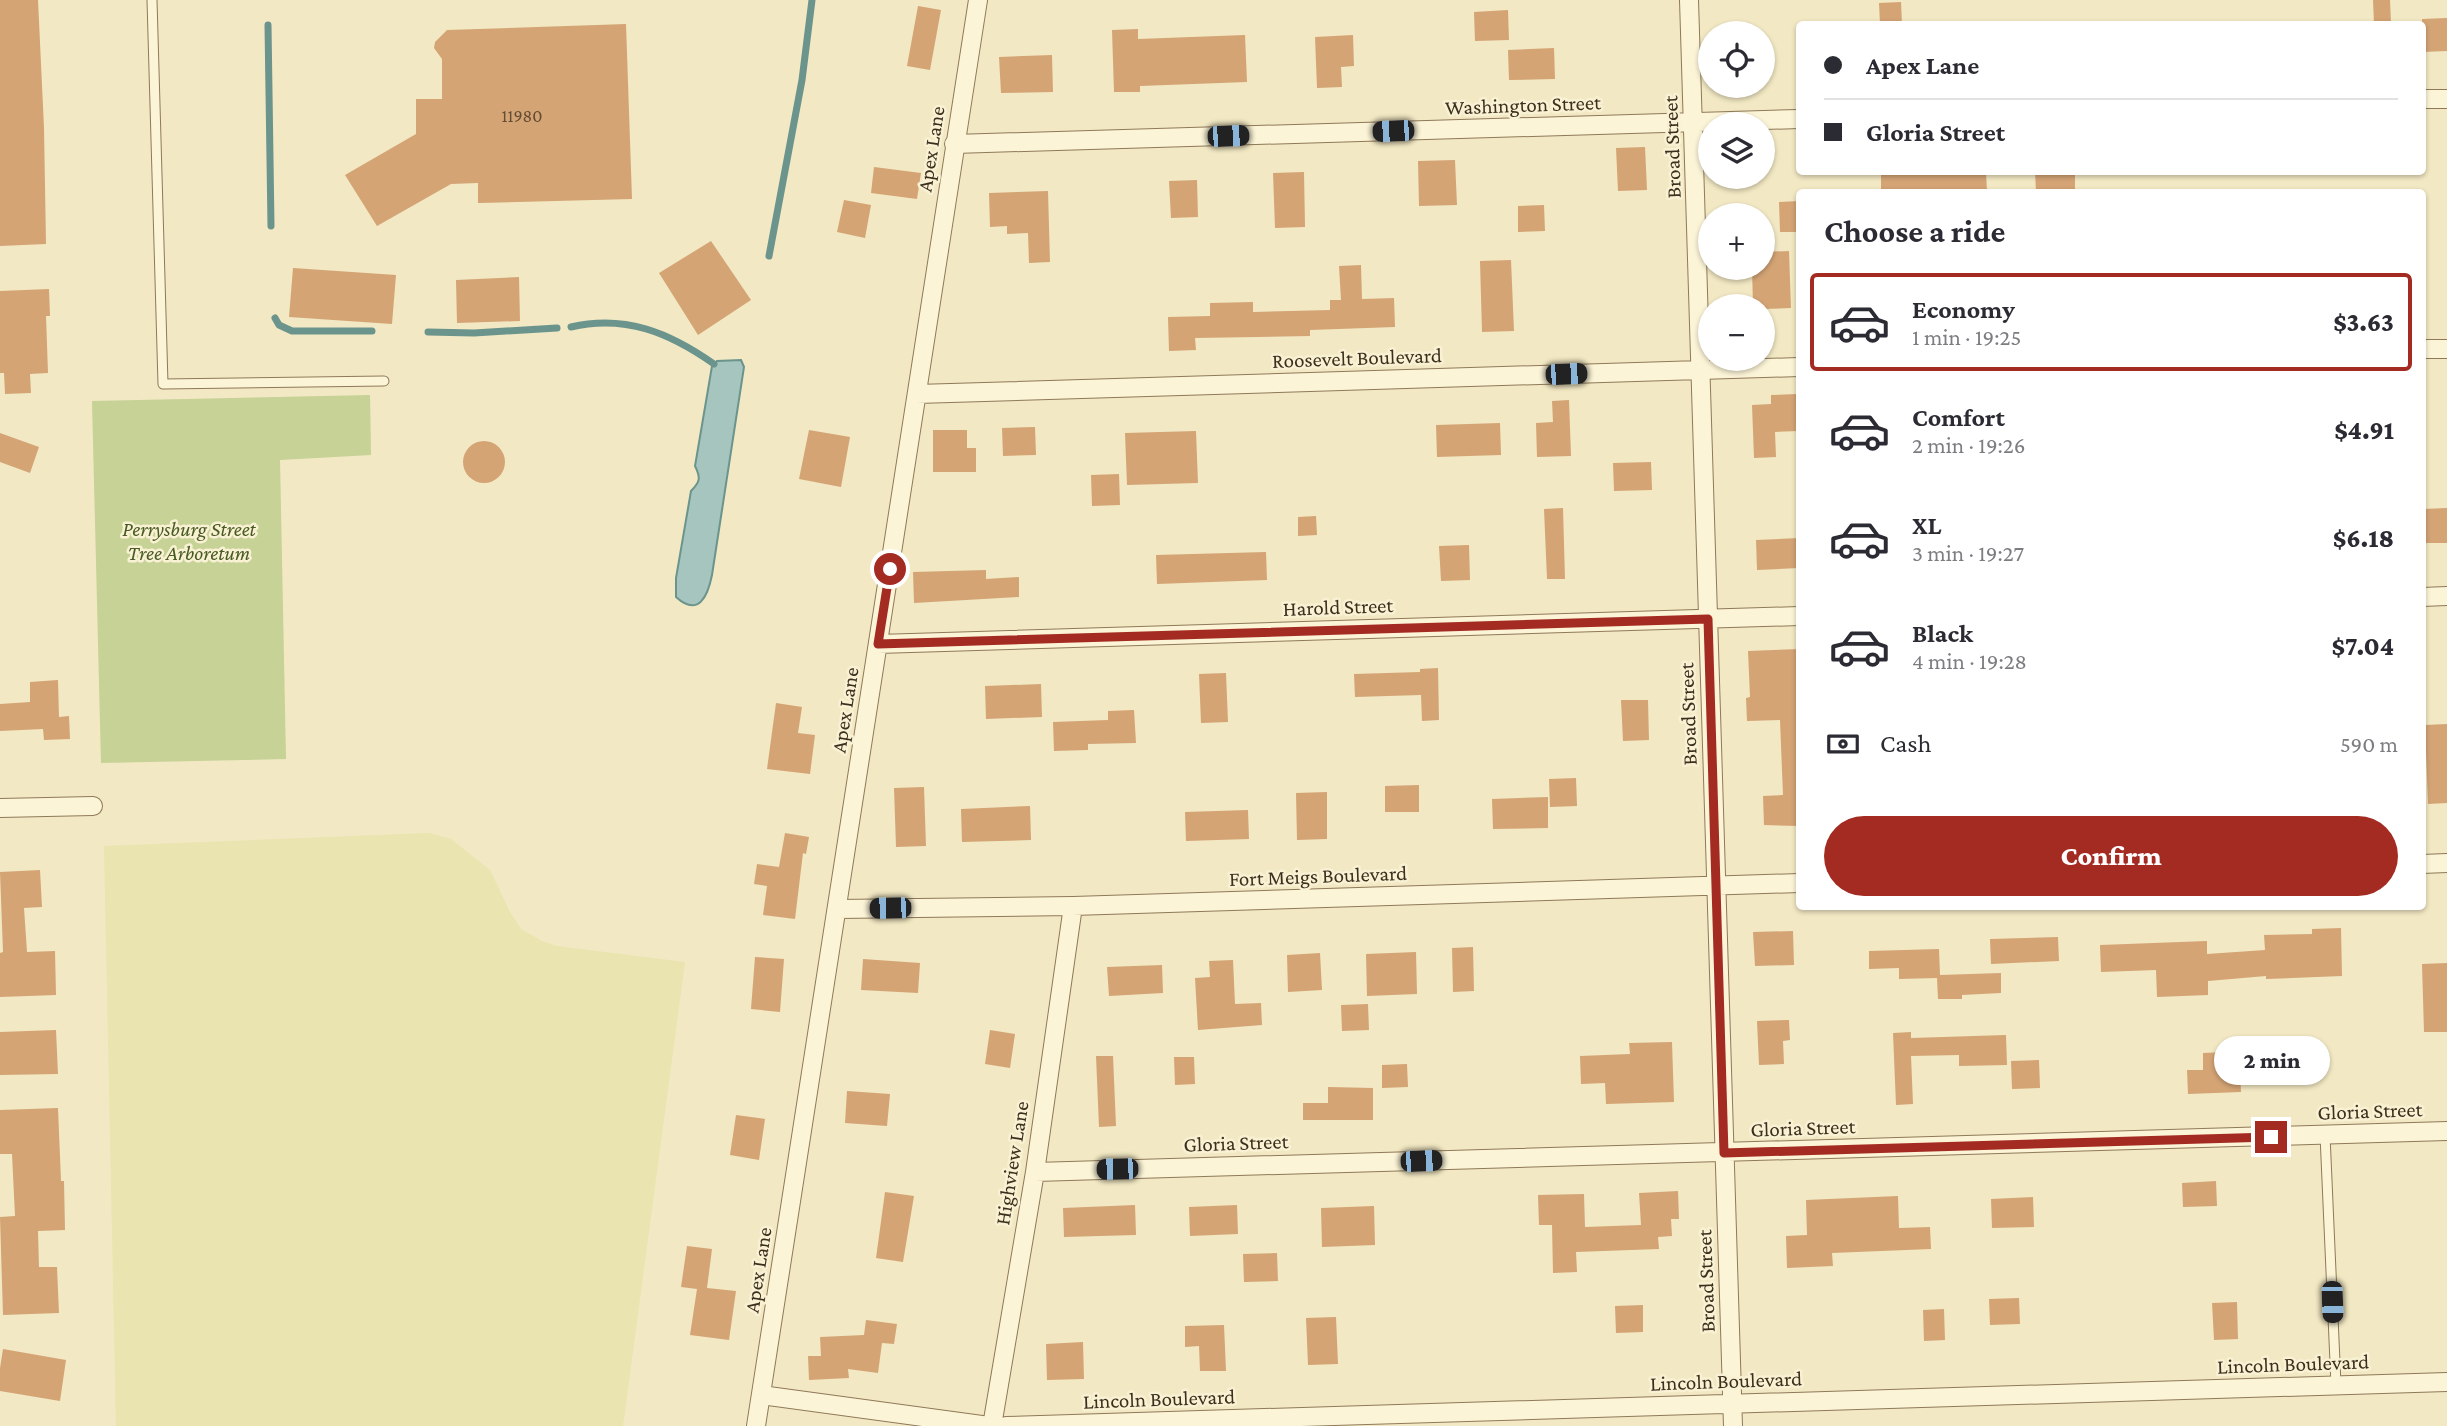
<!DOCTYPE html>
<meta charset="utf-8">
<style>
body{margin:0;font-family:"Crimson Pro",serif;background:#f7f7f7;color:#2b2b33;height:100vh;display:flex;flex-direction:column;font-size:26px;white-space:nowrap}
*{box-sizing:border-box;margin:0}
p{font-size:23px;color:#7c7c81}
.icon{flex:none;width:38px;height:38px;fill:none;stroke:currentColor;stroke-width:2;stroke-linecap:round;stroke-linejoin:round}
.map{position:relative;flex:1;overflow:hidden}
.drawer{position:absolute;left:1796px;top:189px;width:630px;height:721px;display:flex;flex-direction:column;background:#fff;border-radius:7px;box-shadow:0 2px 5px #0004}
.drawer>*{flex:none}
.hud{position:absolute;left:1796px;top:21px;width:630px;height:154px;border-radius:7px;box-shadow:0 2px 5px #0004;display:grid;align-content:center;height:154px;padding:0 28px;background:#fff}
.buttons{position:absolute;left:1698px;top:21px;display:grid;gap:14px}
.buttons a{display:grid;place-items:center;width:77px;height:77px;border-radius:50%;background:#fff;box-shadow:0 2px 5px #0004;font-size:35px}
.end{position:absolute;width:32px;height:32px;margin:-16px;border:9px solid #a42b22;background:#fff;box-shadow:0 0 0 4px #fff}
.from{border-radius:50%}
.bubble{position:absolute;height:49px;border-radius:24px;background:#fff;box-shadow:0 2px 5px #0004;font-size:23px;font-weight:800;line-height:49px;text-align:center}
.car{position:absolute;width:21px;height:42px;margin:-21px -10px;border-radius:9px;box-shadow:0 0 5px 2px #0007;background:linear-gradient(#222 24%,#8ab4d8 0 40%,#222 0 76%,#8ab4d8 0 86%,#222 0)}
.hud b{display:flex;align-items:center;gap:24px;height:66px;font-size:26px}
.hud b+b{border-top:2px solid #e1e1e2}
.hud i{width:18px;height:18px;background:#2b2b33}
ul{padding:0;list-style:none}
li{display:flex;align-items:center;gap:21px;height:98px;margin:0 14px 10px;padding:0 14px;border:4px solid transparent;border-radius:7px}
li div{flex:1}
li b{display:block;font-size:26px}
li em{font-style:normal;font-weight:800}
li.selected{border-color:#a42b22}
li>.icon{width:63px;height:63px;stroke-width:1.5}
h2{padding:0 28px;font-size:32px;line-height:84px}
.pay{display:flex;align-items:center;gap:18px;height:77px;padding:0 28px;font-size:26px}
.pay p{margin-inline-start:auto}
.action{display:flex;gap:14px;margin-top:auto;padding:14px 28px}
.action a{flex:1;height:80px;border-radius:42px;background:#a42b22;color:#fff;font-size:28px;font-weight:800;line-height:80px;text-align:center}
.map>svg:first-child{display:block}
.farmland{fill:#e9e4b0}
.green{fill:#c6d296}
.water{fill:#a5c5be;stroke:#6b948d;stroke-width:2}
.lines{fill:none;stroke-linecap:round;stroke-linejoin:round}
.stream{stroke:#6b948d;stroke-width:7}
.building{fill:#d4a475}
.lane-casing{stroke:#8f7958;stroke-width:11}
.street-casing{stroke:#8f7958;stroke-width:20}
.lane{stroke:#fcf4d7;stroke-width:9}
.street{stroke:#fcf4d7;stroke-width:18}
.route{stroke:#a42b22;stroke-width:9}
.labels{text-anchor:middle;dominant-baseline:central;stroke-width:5;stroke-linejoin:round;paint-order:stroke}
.number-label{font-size:18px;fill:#634c33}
.street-label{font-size:21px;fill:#3d2f1d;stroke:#f9f1d3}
.park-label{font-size:21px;font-style:italic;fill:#485b22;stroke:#f9f1d3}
</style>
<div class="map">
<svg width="2447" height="1426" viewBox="0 0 2447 1426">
<rect width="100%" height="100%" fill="#f2e8c3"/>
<path class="farmland" d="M429 833 451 839 490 870 510 912 521 929 542 941 557 946 685 962 623 1426H116L104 846Z"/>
<path class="green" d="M370 395 371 455 280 460 286 759 101 763 92 401Z"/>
<path class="water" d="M741 360 744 367 712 575C708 595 699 618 676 597V578L691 491C700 482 701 478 695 466L712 366 717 361Z"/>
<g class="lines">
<path class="stream" d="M268 25 271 226
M769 256 802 80 812 0
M275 318 279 325 292 331H372
M571 327C625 314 670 333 714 364
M428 332 474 333 557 328"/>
</g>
<path class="building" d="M0 0H38L44 128 46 244 0 246Z
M2373 0H2390L2391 24H2374Z
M1901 2 1902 24H1880L1879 3Z
M918 6 941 10 930 70 907 66Z
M1508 10 1509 40 1475 41 1474 12Z
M2447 18V51L2422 52V19Z
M626 24 632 199 478 203V183L451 184 377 226 345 175 416 134V99H442V59L434 48 435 42 447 30Z
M1138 29V39L1245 35 1247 82 1140 86V92H1114L1112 30Z
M1353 35 1354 66 1341 67 1342 87 1317 88 1315 37Z
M1554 48 1555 79 1509 80 1508 50Z
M1052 55 1053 92 1001 93 999 57Z
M1645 147 1647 190 1618 191 1616 148Z
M1455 160 1457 205 1419 206 1418 161Z
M874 167 921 173 917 199 871 193Z
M1304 172 1305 227 1275 228 1273 173Z
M1881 172H1986L1987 192H1881Z
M2035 172H2075V192H2036Z
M1197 180 1198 217 1171 218 1169 181Z
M1048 191 1050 262 1029 263 1028 233 1007 234V226L990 227 989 193Z
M844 200 871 205 865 238 837 232Z
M1799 201V232H1780L1779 202Z
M1544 205 1545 231 1518 232V206Z
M711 241 751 300 698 335 659 273Z
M1789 251 1791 308 1762 309V306H1753L1752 268H1762V252Z
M1511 260 1514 331 1482 332 1480 261Z
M1361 265 1362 299 1394 298 1395 327 1310 330V336L1195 338 1196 350 1169 351 1168 317 1210 316V303L1253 302V312L1330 310V300H1341L1339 266Z
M293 268 396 275 392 324 289 317Z
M519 277 520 321 457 323 456 280Z
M49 289 50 316H46L48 373 30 374 31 393 5 394 4 373H0V291Z
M1797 394 1798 431 1775 432 1776 457 1754 458 1752 405 1771 404V395Z
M1569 400 1571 456 1537 457 1536 423 1553 422 1552 401Z
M1500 423 1501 455 1437 457 1436 425Z
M1035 427 1036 455 1003 456 1002 428Z
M809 430 850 437 841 487 799 479Z
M933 430H967V448H976V472H933Z
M1196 431 1198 483 1127 485 1125 433Z
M0 433 39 447 30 473 0 462Z
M463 462a21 21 0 1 1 42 0a21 21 0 1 1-42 0Z
M1651 462 1652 490 1614 491 1613 463Z
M1119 474 1120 505 1092 506 1091 475Z
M1563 508 1565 579H1547L1544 509Z
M2447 508V543H2424L2423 509Z
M1316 516 1317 535 1298 536V517Z
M1799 538V568L1757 570 1756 540Z
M1469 545 1470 580 1441 581 1439 546Z
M1266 552 1267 580 1157 584 1156 555Z
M986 570V579L1019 577V597L914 603 913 572Z
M1799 649V826L1764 825 1763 796 1783 795 1780 720 1747 721 1746 698 1750 697 1748 651Z
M1438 668 1439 720 1422 721 1421 695 1355 697 1354 674 1420 672V669Z
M1226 673 1228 722 1201 723 1199 674Z
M58 680 59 717 69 716 70 739 44 740 43 729 0 731V704L30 702V682Z
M1041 684 1042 717 986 719 985 686Z
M1621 700H1648L1649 740 1623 741Z
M776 703 802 707 798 733 815 735 810 774 767 769Z
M1134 710 1136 743 1088 744V750L1054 751 1053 722 1108 720V711Z
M2447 724V803L2428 804 2425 725Z
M1576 778 1577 806 1550 807 1549 779Z
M1419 785V812H1385V786Z
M924 787 926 846 896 847 894 788Z
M1327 792V839L1297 840 1296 793Z
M1548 797V828L1493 829 1492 799Z
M1030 806 1031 840 962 842 961 809Z
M1248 810 1249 839 1186 841 1185 812Z
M785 833 809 837 806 854 803 853 795 919 763 915 767 886 754 884 757 864 779 867Z
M40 870 42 907 24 908 27 952 55 951 56 995 0 997V953L3 952 0 872Z
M2341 928 2342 976 2266 979V976L2208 981V995L2157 997 2156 970 2101 972 2100 945 2207 941V954L2265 950 2264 935 2312 934V929Z
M1793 931 1794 965 1755 966 1753 932Z
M2058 937 2059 961 1991 964 1990 939Z
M1473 947 1474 991 1453 992 1452 948Z
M1939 949 1940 975 2001 973V993L1962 995V999H1938L1937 978 1899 979V968L1869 969V951Z
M1416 952 1417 994 1367 996 1366 954Z
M1320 953 1322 990 1288 992 1287 955Z
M755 957 784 959 780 1012 751 1009Z
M863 959 920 963 918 993 861 990Z
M1233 960 1235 1004 1261 1003 1262 1025 1198 1030 1195 978 1210 977 1209 961Z
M2447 963V1032H2424L2422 964Z
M1162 965 1163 993 1109 996 1107 967Z
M1368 1004 1369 1030 1342 1031 1341 1005Z
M1789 1020 1790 1040 1783 1041 1784 1064 1759 1065 1757 1021Z
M56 1030 58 1074 0 1075V1032Z
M990 1030 1015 1034 1010 1068 985 1064Z
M1911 1032V1038L2006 1035 2007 1065 1959 1066V1055L1911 1056 1913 1104 1896 1105 1893 1033Z
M1672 1042 1674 1102 1606 1104 1605 1083 1581 1084 1580 1056 1630 1054 1629 1043Z
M2226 1052V1069L2240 1068 2241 1092 2188 1094 2187 1070H2203V1053Z
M1096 1056H1113L1116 1126 1099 1127Z
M1174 1057H1194L1195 1084 1175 1085Z
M2039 1060 2040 1088 2012 1089 2011 1061Z
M1407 1064 1408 1087 1382 1088V1065Z
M1328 1087 1373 1088V1120H1303V1103H1328Z
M847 1091 890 1094 887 1126 845 1123Z
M58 1108 61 1181H64L65 1230 38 1231 39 1267H57L59 1313 3 1315 0 1217 15 1216 12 1154H0V1110Z
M736 1115 765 1119 759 1160 730 1155Z
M2216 1181 2217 1206 2183 1207 2182 1183Z
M1678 1191 1679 1219H1671L1672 1236 1658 1237 1659 1249 1576 1252 1577 1272 1553 1273 1552 1225H1539L1538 1195 1584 1194 1585 1227 1641 1225 1639 1193Z
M885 1192 914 1196 903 1262 876 1258Z
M1898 1196 1899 1228 1930 1227 1931 1249 1832 1253 1833 1266 1787 1268 1786 1236 1807 1235 1806 1200Z
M2033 1197 2034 1227 1992 1228 1991 1199Z
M1135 1205 1136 1235 1064 1237 1063 1208Z
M1237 1205 1238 1234 1190 1236 1189 1207Z
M1374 1206 1375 1245 1322 1247 1321 1208Z
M687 1246 712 1249 707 1288 736 1291 729 1340 690 1335 697 1289 681 1287Z
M1277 1253 1278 1281 1244 1282 1243 1254Z
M2019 1298 2020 1324 1990 1325 1989 1299Z
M2237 1302 2238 1339 2214 1340 2212 1303Z
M1643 1305V1332L1616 1333 1615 1306Z
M1944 1309 1945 1340 1924 1341 1923 1310Z
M1336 1317 1338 1364 1308 1365 1306 1318Z
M866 1320 897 1324 894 1344 882 1343 878 1373 848 1369 849 1378 809 1380 808 1356H821L820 1337 864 1335Z
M1224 1325 1226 1371H1200L1199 1346 1185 1347V1326Z
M1083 1342 1084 1379 1047 1380 1046 1344Z
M3 1349 66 1360 60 1401 0 1391V1368Z"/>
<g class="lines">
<g class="lane-casing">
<path id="lane" d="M152 0 163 384 384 381
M2325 1135 2336 1385"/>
</g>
<g class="street-casing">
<path id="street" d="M1689 0 1733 1426
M2422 99H2447
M954 144 1799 119
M2422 349H2447
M917 394 1799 367
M2422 597 2447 596
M878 644 1799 616
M0 808 93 806
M2422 864 2447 863
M838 909 1073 906 1799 883
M1035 1172 2447 1131
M761 1395 989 1426
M756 1426 978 0
M992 1426 1035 1172 1073 906
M1006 1426 2447 1382"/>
</g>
<use href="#lane" class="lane"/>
<use href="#street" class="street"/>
</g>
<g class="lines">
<path class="route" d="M890 569 878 644 1708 619 1724 1153 2271 1137"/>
</g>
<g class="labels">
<g class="number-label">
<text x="522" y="116">11980</text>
</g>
<g class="street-label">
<text transform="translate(1523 105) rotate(-2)">Washington Street</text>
<text transform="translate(1672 147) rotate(-92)">Broad Street</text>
<text transform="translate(931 149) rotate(-81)">Apex Lane</text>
<text transform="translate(1357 358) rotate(-2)">Roosevelt Boulevard</text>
<text transform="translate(1338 607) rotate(-2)">Harold Street</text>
<text transform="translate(845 710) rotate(-81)">Apex Lane</text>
<text transform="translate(1688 714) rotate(-92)">Broad Street</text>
<text transform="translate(1318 876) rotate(-2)">Fort Meigs Boulevard</text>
<text transform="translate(2370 1111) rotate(-2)">Gloria Street</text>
<text transform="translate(1803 1128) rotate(-2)">Gloria Street</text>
<text transform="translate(1236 1143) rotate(-2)">Gloria Street</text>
<text transform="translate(1012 1163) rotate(-81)">Highview Lane</text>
<text transform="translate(758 1270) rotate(-81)">Apex Lane</text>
<text transform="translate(1706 1281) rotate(-92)">Broad Street</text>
<text transform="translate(2293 1364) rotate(-2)">Lincoln Boulevard</text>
<text transform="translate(1726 1381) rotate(-2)">Lincoln Boulevard</text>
<text transform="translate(1159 1399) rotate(-2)">Lincoln Boulevard</text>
</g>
<g class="park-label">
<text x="189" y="529">Perrysburg Street<tspan x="189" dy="24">Tree Arboretum</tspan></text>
</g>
</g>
</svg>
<div class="buttons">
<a><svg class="icon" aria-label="locate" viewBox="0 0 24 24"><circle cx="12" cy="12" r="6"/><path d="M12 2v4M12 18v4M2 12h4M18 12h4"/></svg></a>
<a><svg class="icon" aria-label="layers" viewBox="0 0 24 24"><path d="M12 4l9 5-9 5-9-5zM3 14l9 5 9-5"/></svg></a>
<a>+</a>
<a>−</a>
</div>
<i class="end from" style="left:890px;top:569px"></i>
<i class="end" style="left:2271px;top:1137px"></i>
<div class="bubble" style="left:2214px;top:1036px;width:116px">2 min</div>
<i class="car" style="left:1393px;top:131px;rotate:268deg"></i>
<i class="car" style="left:1228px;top:136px;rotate:88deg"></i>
<i class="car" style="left:1566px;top:374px;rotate:88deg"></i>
<i class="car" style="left:890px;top:908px;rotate:269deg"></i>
<i class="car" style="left:1421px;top:1161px;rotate:88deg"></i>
<i class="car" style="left:1117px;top:1169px;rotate:269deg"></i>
<i class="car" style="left:2332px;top:1302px;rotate:178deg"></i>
<div class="hud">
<b><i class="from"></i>Apex Lane</b>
<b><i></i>Gloria Street</b>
</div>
<section class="drawer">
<h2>Choose a ride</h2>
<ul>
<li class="selected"><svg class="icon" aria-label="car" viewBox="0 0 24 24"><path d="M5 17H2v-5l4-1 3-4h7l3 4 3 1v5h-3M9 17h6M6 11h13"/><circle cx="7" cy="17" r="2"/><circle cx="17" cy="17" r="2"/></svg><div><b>Economy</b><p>1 min · 19:25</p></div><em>$3.63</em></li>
<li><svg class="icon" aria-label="car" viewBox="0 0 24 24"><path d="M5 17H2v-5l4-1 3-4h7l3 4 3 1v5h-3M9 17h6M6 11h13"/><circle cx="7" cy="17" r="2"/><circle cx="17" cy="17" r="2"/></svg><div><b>Comfort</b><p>2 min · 19:26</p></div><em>$4.91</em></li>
<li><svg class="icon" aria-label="car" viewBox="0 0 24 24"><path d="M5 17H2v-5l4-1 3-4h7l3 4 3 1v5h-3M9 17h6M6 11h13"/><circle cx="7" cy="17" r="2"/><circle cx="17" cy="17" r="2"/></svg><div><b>XL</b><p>3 min · 19:27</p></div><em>$6.18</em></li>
<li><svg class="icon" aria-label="car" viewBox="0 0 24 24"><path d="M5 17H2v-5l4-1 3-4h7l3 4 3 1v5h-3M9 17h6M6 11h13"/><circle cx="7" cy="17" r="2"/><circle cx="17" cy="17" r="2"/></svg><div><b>Black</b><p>4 min · 19:28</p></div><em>$7.04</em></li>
</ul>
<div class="pay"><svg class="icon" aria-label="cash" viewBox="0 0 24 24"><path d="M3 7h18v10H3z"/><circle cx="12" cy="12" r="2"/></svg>Cash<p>590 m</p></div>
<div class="action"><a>Confirm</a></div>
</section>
</div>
